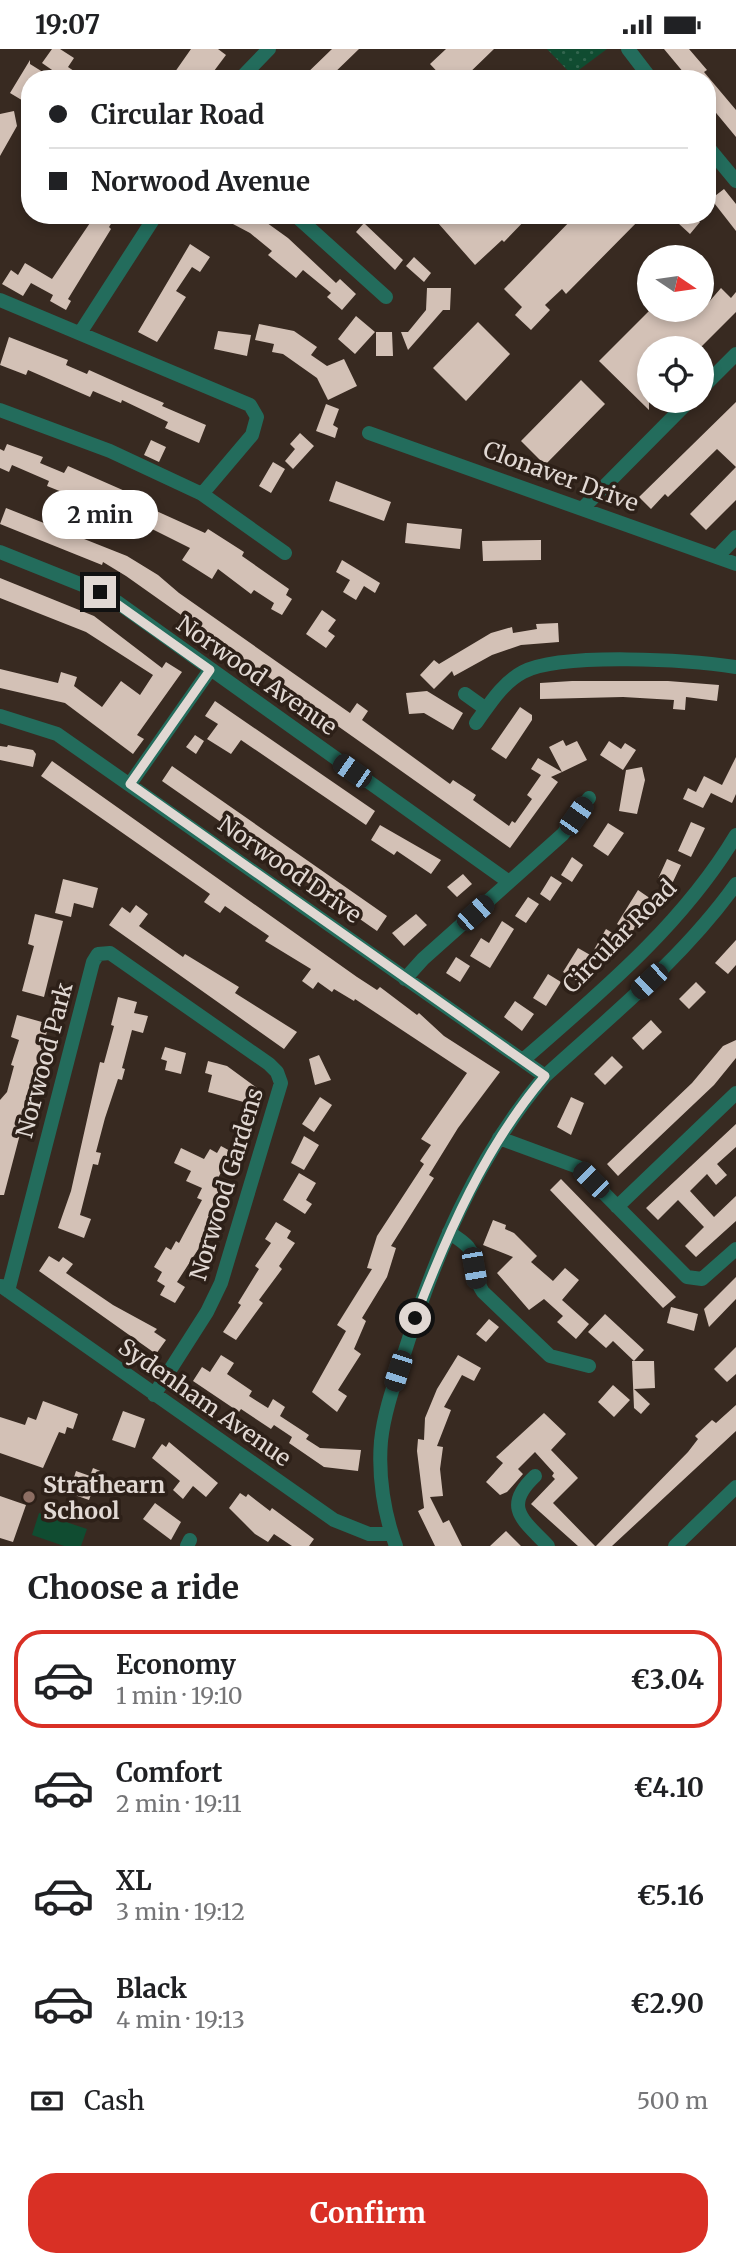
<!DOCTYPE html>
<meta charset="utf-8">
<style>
body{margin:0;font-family:Merriweather,serif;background:#f2f2f2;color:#202124;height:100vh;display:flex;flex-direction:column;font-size:26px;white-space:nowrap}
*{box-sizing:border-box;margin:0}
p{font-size:23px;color:#757577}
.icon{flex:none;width:38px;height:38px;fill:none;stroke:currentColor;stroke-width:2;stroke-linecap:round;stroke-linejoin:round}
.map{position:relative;height:1497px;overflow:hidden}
.side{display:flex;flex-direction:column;background:#fff;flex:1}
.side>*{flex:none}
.guide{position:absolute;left:21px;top:21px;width:695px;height:154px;border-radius:28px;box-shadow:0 4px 10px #0003;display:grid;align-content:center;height:154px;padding:0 28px;background:#fff}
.needle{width:46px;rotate:103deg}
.buttons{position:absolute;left:637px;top:196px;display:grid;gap:14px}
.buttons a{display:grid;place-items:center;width:77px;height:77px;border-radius:50%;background:#fff;box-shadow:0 4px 10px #0003;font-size:35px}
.end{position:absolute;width:32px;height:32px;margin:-16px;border:9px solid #e1d8d3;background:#111;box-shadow:0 0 0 4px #111}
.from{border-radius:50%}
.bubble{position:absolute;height:49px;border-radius:24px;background:#fff;box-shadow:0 4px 10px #0003;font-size:23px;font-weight:700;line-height:49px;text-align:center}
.car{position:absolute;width:21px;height:42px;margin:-21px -10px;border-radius:9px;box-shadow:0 0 5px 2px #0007;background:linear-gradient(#222 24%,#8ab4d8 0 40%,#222 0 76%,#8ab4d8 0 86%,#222 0)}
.guide b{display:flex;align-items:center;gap:24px;height:66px;font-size:26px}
.guide b+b{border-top:2px solid #e0e0e0}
.guide i{width:18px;height:18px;background:#202124}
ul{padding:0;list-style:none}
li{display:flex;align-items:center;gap:21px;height:98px;margin:0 14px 10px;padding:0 14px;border:4px solid transparent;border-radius:28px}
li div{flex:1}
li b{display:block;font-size:26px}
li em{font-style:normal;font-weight:700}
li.current{border-color:#d93025}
li>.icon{width:63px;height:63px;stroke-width:1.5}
h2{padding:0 28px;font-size:32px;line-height:84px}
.pay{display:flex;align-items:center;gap:18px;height:77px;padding:0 28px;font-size:26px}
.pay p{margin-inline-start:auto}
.button{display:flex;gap:14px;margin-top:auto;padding:14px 28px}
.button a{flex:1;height:80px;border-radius:28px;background:#d93025;color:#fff;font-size:28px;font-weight:700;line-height:80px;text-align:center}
.status{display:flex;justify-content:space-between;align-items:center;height:49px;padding:0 35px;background:#fff;direction:ltr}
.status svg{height:19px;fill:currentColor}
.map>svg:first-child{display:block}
.grass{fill:url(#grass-dots)}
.pitch{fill:#104c31}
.building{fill:#d3c1b6}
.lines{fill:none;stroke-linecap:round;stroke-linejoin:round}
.minor{stroke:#236c5c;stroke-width:14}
.route{stroke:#e1d8d3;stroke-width:9}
.education-dot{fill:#8d6e63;stroke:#2d2018;stroke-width:2.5}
.labels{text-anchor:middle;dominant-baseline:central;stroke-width:7;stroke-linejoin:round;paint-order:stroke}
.street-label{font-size:23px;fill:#e1d8d3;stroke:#2d2018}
.poi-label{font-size:23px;font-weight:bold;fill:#e1d8d3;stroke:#2d2018;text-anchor:start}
</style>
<div class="status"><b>19:07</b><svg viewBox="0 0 49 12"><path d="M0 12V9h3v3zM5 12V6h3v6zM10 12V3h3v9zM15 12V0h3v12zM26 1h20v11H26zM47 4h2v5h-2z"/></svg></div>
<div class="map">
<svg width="736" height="1497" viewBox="0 0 736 1497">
<defs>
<pattern id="grass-dots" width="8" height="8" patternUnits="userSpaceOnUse" patternTransform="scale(1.75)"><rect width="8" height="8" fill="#104c31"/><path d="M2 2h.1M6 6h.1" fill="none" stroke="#32654e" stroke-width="1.8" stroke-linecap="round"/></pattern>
</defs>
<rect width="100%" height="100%" fill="#382a21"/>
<path class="grass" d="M547 0H607L572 26Z"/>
<path class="pitch" d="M39 1464 87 1480 81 1497H64L32 1486Z"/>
<path class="building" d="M52 0H60L74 9 68 18 86 30H65L42 14Z
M191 0H218L226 6 208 30H170Z
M332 0H359L328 30H301Z
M446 0H494L463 30H444L430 15Z
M664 0H689L707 21 704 23 736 61V88L707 53V30H676L684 24Z
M30 11V15L54 30H30V56L10 44Z
M14 62 17 77 0 107V65Z
M724 140 736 155V182L711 150Z
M102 166 114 170 109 178 111 180 68 250 71 252 66 261 50 252 53 246 31 234 23 247 2 235 11 221 18 226 25 214 52 230 94 168 99 171Z
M216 166H256L288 189 336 234 340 230 356 245 342 261 327 248 331 244 303 221 296 229 268 206 272 202 250 184Z
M431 166H530L504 193 502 191 475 216Z
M576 166H644L566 245 562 240 545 256 550 261 531 281 515 266 522 258 504 240Z
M685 166H692L700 173 690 185 678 174Z
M364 174 403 211 395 221 356 183Z
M190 195 210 208 200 223 192 218 176 242 186 248 157 293 138 283Z
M414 208 431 224 424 233 406 217Z
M427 239H451L450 261H443L408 301 401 283H408L426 261Z
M721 239 731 249 736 243V263L700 299H649V361L599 312 650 261H702Z
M356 267 375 283 355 305 338 290Z
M478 273 510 305 466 352 433 319Z
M259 275 294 282 317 298 311 306 327 317 344 310 357 337 328 351 317 329 283 305 272 303 274 295 255 291Z
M218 282 251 286 247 307 214 300Z
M376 283H392L393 307H376Z
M9 288 68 311 66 316 87 325 89 321 136 342 164 354 162 357 206 376 199 394 165 379 168 373 122 351 121 354 93 342 90 348 28 321 26 326 0 316Z
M581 331 605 355 545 416 521 392Z
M736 353V451L706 481 690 465 736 418 717 400 668 448 665 445 651 460 639 448Z
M326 355 339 360 333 376 338 379 335 389 316 382Z
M300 384 314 397 293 420 285 412 295 400 290 395Z
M151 391 166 398 159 413 144 406Z
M7 395 43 408 40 414 64 424 68 417 134 446 132 451 205 484 208 480 244 503 242 507 289 540 286 546 292 550 282 566 271 560 274 554 254 541 251 545 218 520 212 530 182 511 190 499 150 479 153 473 85 443 82 451 47 437 49 432 12 416 9 423 0 419V400L4 402Z
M273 413 285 420 271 444 259 437Z
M336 432 391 453 384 472 329 452Z
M6 459 127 507 158 526 179 544 350 664 357 654 368 662 362 671 450 735 453 731 476 746 473 751 509 777 512 772 515 774 532 750 527 746 541 726 531 720 538 709 562 723 551 728 558 733 510 799 126 527 103 513 102 516 0 475Z
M407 474 462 480 460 500 405 494Z
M541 491V511L483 512 482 492Z
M342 511 380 534 375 544 364 537 356 551 343 543 350 531 336 523Z
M0 529 94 567 162 619 166 613 182 623 137 686 144 690 133 705 65 654 0 639V620L58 634 61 623 77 628 74 637 102 658 121 632 140 646 153 626 86 583 0 549Z
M322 561 336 571 328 582 335 587 326 599 306 585Z
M558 574 559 593 521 596 492 606 454 627 452 622 434 640 420 626 434 611 439 615 491 584 512 578 513 584 537 580 536 575Z
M572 632H668L719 636 717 652 686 648 685 661 673 660 674 651 623 648 540 650V634Z
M427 642 463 664 453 681 424 664 409 665 406 644Z
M215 652 375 762 366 776 241 691 231 705 207 690 218 675 205 667Z
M520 658 532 666V671L506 710 491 700Z
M195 686 204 692 196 705 186 698Z
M563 691 566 697 577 692 587 711 562 723 549 698Z
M609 692 621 700 625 694 636 701 623 721 600 706Z
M8 696 33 701 36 705 33 718 0 711V697L7 698Z
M736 708V745L732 754 711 744 703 759 683 750 688 739 696 743 704 727 722 736Z
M52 712 357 928 377 941 380 938 417 966 419 964 444 987 500 1023 458 1079 429 1126 434 1129 391 1197 396 1199 387 1228 362 1269 366 1272 354 1300 361 1305 338 1341 347 1347 337 1363 312 1343 346 1282 337 1276 372 1220 367 1219 377 1187 424 1115 420 1112 431 1096 421 1090 467 1024 355 950 354 952 334 940 332 943 318 933 313 940 302 932 311 920 265 892 269 887 225 857 220 864 204 853 210 845 41 727Z
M172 717 387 867 377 882 162 732Z
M642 718 645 731 637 765 619 762 626 721Z
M691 773 705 779 691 808 678 802Z
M608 774 624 784 608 807 593 797Z
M380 776 441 811 431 825 397 802 394 806 371 791Z
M572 808 583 816 572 833 561 826Z
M667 810 681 816 670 839 657 832Z
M463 825 472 835 457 848 447 838Z
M551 827 562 834 550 852 540 845Z
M63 830 98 839 93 859 74 854 71 868 55 864Z
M638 841 651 850 631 885 617 875Z
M528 848 539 855 526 874 515 867Z
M136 856 148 865 139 877 183 908 185 905 239 938 235 944 297 983 284 1000 109 876 122 858 130 864Z
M35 865 63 872 44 948 22 942 34 897 28 895Z
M416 865 427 876 404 897 392 884Z
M502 872 514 880 490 919 470 907 481 889 489 894Z
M606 880 619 888 601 912 591 906Z
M736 891V916L728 925 715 914Z
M578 899 592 907 577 932 563 923Z
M456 908 470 917 460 933 446 924Z
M548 925 561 933 546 957 533 949Z
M696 933 706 943 689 960 679 950Z
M118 948 137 953 134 964 148 967 143 984 132 981 122 1019 125 1020 122 1031 118 1030 105 1069 96 1103 101 1104 98 1116 93 1115 80 1166 91 1170 84 1189 58 1179 71 1142 100 1013 104 1014 114 977 111 976Z
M515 952 534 965 522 982 504 968Z
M17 966 49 975 4 1146H0V1051L7 1043 14 1017 11 1016 19 991 11 988Z
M651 971 662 983 643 1001 632 989Z
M736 991V1009L714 1036 618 1127 607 1115 692 1034 723 997Z
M165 998 186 1004 181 1025 165 1021 167 1012 161 1010Z
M319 1006 331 1031 315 1036 309 1010Z
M612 1007 623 1018 605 1036 594 1025Z
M208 1012 227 1017 257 1039 247 1054 208 1043 212 1026 205 1024Z
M320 1048 332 1056 314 1083 302 1075Z
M571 1048 584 1054 571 1086 557 1078Z
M736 1075V1098L717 1115 727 1126 716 1136 707 1125 690 1142 714 1168 736 1147V1172L696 1208 685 1197 704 1178 678 1151 658 1171 646 1159Z
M304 1087 319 1096 304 1121 291 1114Z
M221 1097 232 1103 218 1129 224 1132 208 1167 212 1169 199 1199 177 1233 185 1238 175 1254 160 1246 165 1237 157 1232 162 1223 154 1218 166 1198 171 1201 176 1192 179 1194 202 1151 197 1149 202 1139 186 1132 191 1122 174 1114 181 1099 204 1110 210 1100 217 1104Z
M299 1124 316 1134 306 1151 312 1155 305 1165 283 1151Z
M561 1130 676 1248 663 1259 550 1141Z
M493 1171 506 1176 505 1180 514 1184 537 1207 531 1213 553 1232 565 1219 579 1231 562 1251 589 1275 576 1290 557 1273 563 1267 544 1250 529 1261 497 1224 513 1208 483 1196Z
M276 1173 291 1182 287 1189 295 1194 279 1217 282 1220 259 1251 263 1254 236 1291 223 1283 241 1256 238 1254 259 1220 255 1217 271 1194 265 1190Z
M49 1207 59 1213 63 1208 73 1215 66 1224 113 1256 157 1280 154 1283 166 1291 156 1305 39 1222Z
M736 1228V1250L709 1278 704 1260Z
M671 1258 698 1265 694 1282 667 1274Z
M605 1265 644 1301 634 1312 613 1292 606 1299 588 1283Z
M489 1270 499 1278 486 1293 476 1285Z
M736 1298V1325L727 1333 714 1320Z
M221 1306 234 1314 227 1325 252 1342 249 1347 268 1359 273 1350 285 1358 280 1367 309 1386 306 1390 320 1399 361 1401 358 1422 324 1418 289 1394 292 1388 274 1376 271 1380 241 1360 239 1363 193 1332 202 1318 210 1323Z
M458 1306 481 1319 474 1332 462 1326 444 1358 451 1361 437 1397 443 1398 440 1420 443 1447 430 1448 443 1474 449 1471 462 1497H435L418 1462 424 1459 417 1402 418 1390 424 1391 425 1369 437 1340Z
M632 1312H654L655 1339 634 1340 650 1355 641 1365 634 1359Z
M613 1336 630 1351 614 1368 598 1353Z
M43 1352 78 1365 73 1380 67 1378 65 1385 59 1383 43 1419 0 1404V1368L25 1376 28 1368 36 1371Z
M736 1356V1382L612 1497H596L688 1403 698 1390 695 1387 712 1371 716 1374Z
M123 1362 145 1370 135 1399 112 1391Z
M544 1364 566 1385 551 1401 578 1429 553 1454 595 1497H578L531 1455 555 1430 552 1427 554 1424 535 1403 518 1420 523 1425 507 1443 500 1446 486 1433 503 1414 496 1408Z
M169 1393 218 1434 206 1448 193 1437 183 1450 173 1441 180 1432 152 1409 162 1395 166 1398Z
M93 1419 105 1424 99 1442 93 1440 89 1451 69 1444 76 1422 90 1427Z
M240 1444 246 1448 248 1445 270 1462 272 1459 314 1490 309 1497H292L274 1485 268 1493 255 1485 229 1459Z
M0 1447 26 1456 13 1493 0 1489Z
M155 1454 181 1473 171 1491 143 1470Z
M506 1482 521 1497H490Z"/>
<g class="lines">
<path class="minor" d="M628 0 651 30
M240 30 269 0
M707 97 736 132
M295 166 386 248
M0 251 250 356 257 368 252 386 202 445
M80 284 156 166
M702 339 736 305
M0 361 110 402 202 445 285 504
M369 384 736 515
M583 459 689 352
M0 503 100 543 117 553 509 833
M717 508 736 488
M465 645 486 660
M0 667 57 685 545 1027
M476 674C489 656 502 634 523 623 562 603 691 611 736 618
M130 735 210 621
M405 930 423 910 563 785 589 749
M523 1011C600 944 683 875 736 786
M499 1089 578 1118 687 1228 702 1230 736 1200
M617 1158 736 1044
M449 1183C455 1188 463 1192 468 1198 478 1210 473 1229 483 1243L550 1307 589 1317
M1 1237 334 1471 369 1485H391
M8 1242 93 913 98 905 110 904 269 1015 277 1023 281 1034 221 1234 207 1263 154 1346
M535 1427C502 1458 523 1471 548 1497
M187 1497 190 1491
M396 1497C384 1465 378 1427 381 1392 384 1363 395 1333 404 1305 435 1206 477 1107 545 1027 612 966 683 909 736 835
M675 1497 736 1438"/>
</g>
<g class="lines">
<path class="route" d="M100 543 210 621 130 735 545 1027C485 1098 448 1183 415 1269"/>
</g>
<circle class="education-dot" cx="29" cy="1448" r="7"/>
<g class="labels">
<g class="street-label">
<text transform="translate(561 427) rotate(20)">Clonaver Drive</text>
<text transform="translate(257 626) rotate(35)">Norwood Avenue</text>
<text transform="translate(290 820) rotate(35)">Norwood Drive</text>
<text transform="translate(619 887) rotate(-45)">Circular Road</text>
<text transform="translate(44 1011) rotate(-75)">Norwood Park</text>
<text transform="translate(226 1135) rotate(-73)">Norwood Gardens</text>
<text transform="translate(205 1353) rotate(35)">Sydenham Avenue</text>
</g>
<g class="poi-label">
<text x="43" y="1435">Strathearn<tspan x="43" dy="26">School</tspan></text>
</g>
</g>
</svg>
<div class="buttons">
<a><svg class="needle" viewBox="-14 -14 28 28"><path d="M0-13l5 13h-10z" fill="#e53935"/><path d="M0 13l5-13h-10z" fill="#757577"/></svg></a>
<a><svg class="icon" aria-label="locate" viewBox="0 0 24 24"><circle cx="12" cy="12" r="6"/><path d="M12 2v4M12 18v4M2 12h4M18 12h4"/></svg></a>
</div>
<i class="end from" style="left:415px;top:1269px"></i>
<i class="end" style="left:100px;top:543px"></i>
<div class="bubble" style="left:42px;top:441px;width:116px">2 min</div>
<i class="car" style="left:352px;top:722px;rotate:305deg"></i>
<i class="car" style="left:576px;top:767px;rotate:35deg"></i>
<i class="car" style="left:475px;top:864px;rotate:48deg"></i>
<i class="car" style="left:649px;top:932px;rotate:227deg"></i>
<i class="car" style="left:591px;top:1131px;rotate:315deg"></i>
<i class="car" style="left:474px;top:1219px;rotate:170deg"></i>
<i class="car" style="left:398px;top:1322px;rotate:198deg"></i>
<div class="guide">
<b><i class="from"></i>Circular Road</b>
<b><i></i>Norwood Avenue</b>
</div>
</div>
<section class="side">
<h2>Choose a ride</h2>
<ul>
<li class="current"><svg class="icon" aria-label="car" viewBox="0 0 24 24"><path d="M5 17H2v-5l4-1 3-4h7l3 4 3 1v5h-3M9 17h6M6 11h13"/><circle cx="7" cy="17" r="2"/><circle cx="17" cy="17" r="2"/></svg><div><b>Economy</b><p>1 min · 19:10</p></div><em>€3.04</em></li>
<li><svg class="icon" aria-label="car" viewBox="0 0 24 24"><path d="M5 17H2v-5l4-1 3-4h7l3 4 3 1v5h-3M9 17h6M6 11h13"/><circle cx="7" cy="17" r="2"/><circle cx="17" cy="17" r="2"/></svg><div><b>Comfort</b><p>2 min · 19:11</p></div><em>€4.10</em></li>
<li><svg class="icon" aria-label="car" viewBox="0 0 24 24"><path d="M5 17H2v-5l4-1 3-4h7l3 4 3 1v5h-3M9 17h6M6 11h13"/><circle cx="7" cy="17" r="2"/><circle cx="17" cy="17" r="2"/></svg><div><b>XL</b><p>3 min · 19:12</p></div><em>€5.16</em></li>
<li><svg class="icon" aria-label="car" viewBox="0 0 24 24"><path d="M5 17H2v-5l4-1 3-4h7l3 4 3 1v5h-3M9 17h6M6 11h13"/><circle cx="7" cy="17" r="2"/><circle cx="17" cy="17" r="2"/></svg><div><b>Black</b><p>4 min · 19:13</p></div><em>€2.90</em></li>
</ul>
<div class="pay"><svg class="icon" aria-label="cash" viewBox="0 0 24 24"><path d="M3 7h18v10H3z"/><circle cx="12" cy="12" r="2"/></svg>Cash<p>500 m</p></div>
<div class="button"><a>Confirm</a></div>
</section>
